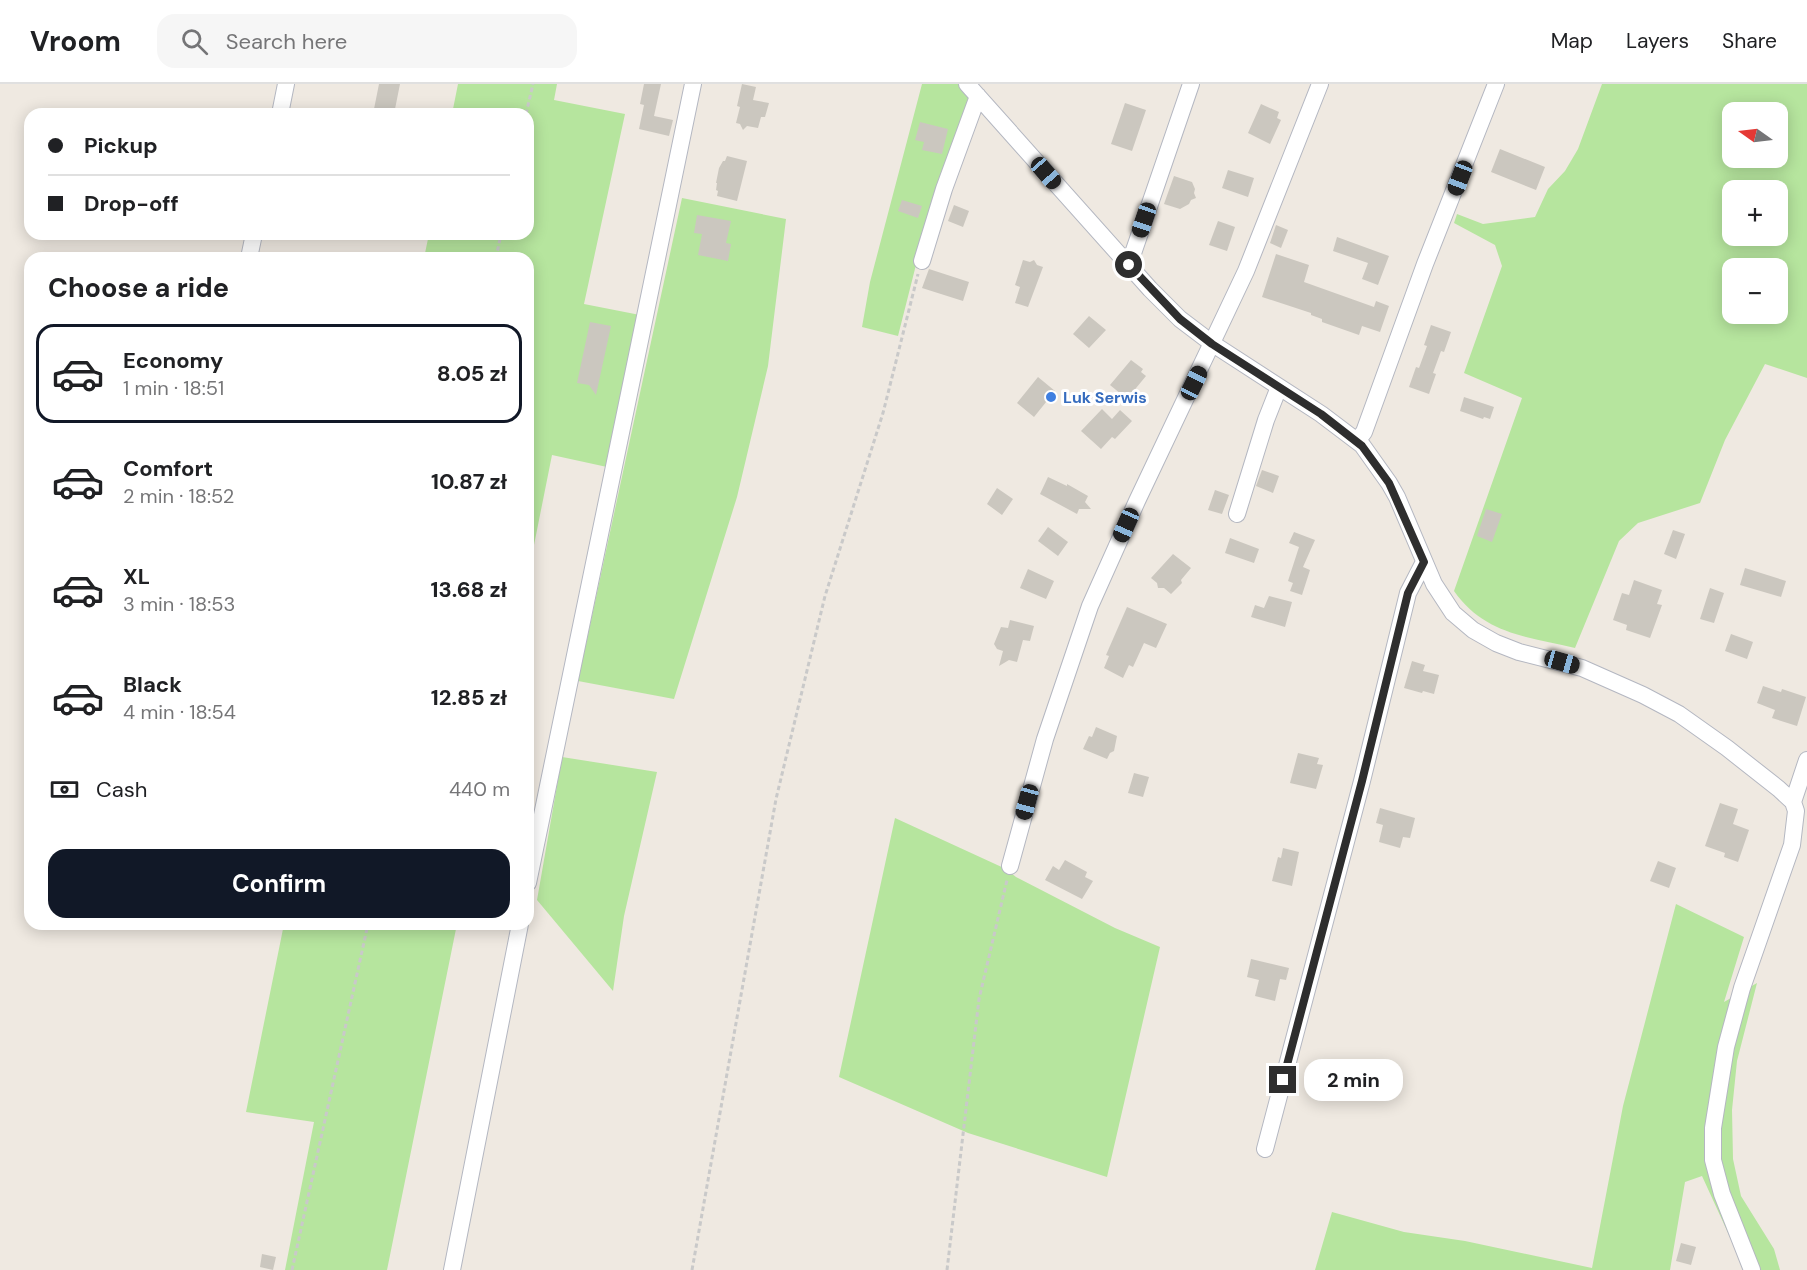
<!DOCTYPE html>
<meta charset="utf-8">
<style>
body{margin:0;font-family:"DM Sans",sans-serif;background:#f6f6f6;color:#202124;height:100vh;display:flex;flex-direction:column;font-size:22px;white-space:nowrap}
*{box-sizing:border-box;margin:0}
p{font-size:20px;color:#757577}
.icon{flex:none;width:33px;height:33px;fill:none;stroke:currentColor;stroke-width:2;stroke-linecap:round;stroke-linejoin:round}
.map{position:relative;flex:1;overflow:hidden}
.side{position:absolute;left:24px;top:168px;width:510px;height:678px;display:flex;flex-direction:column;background:#fff;border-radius:18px;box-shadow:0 3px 15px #0003}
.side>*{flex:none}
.top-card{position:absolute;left:24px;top:24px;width:510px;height:132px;border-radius:18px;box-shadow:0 3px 15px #0003;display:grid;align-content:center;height:132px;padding:0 24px;background:#fff}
.needle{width:39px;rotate:284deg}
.tools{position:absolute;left:1722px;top:18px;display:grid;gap:12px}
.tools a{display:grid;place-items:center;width:66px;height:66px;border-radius:12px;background:#fff;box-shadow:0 3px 15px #0003;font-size:30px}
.end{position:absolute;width:27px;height:27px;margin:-14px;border:8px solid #2e2e2e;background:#fff;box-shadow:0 0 0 3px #fff}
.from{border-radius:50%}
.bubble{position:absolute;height:42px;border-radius:18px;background:#fff;box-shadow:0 3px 15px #0003;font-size:20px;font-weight:700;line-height:42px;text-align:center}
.car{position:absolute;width:18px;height:36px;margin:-18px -9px;border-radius:8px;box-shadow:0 0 4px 2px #0007;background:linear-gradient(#222 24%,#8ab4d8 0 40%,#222 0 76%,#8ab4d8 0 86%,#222 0)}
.top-card b{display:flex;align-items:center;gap:21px;height:57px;font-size:22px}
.top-card b+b{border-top:2px solid #e0e0e0}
.top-card i{width:15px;height:15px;background:#202124}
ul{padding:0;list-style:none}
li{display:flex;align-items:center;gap:18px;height:99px;margin:0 12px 9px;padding:0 12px;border:3px solid transparent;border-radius:18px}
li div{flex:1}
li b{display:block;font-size:22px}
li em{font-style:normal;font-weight:700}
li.selected{border-color:#111827}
li>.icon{width:54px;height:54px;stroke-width:1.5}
h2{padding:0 24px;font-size:27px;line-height:72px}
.pay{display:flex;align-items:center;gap:15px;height:66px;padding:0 24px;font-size:22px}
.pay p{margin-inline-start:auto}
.cta{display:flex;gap:12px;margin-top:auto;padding:12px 24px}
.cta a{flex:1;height:69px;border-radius:18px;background:#111827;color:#fff;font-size:24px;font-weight:700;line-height:69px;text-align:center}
header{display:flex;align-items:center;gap:36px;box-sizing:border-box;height:84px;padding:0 30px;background:#fff;border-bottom:2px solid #e0e0e0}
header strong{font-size:28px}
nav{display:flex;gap:33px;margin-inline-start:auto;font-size:21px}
.search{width:420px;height:54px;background:#f6f6f6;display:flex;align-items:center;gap:15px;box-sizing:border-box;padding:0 21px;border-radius:18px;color:#757577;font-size:22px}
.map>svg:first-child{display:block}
.green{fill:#b6e59e;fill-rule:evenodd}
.building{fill:#cbc7bf}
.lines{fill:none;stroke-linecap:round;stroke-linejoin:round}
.minor-casing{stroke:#b4b7c1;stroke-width:18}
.path{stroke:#c9c9c9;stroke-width:3;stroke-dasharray:4.5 3;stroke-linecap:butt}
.minor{stroke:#fff;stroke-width:16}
.route{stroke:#2e2e2e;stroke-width:8}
.shop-dot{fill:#3f7fe0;stroke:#fff;stroke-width:2}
.labels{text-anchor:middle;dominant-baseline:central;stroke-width:6;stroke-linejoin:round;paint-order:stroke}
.shop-label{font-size:16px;font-weight:bold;fill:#366cbe;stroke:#fff;text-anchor:start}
</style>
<header>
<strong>Vroom</strong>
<div class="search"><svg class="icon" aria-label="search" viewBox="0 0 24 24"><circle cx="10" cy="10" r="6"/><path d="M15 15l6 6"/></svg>Search here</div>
<nav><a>Map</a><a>Layers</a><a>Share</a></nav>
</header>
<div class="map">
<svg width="1807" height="1186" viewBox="0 0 1807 1186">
<rect width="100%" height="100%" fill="#efe9e1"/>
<path class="green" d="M458 0H557L554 16 625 30 584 220 640 231 607 383 552 371 528 491V174H424L429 150H528V30H452Z
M922 0H958L972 16 918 173 898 252 862 243 870 198Z
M1602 0H1807V294L1765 280 1725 356 1700 419 1638 439 1619 457 1575 564C1528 553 1484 550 1454 507L1522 314 1464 289 1502 182 1495 161 1454 139 1457 130 1483 140 1535 133 1548 105 1565 87 1578 65ZM1732 28H1778V74H1732ZM1732 106H1778V152H1732ZM1732 184H1778V230H1732Z
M682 114 786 135 768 282 737 413 674 615 578 597Z
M562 673 657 688 624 832 613 907 537 816Z
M895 734 1006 785 1016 793 1115 844 1160 863 1107 1093 968 1049 839 993Z
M1676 820 1744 853 1724 918 1757 899 1737 977 1732 1026 1733 1075 1741 1112 1774 1165 1780 1186H1745L1702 1092 1685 1098 1670 1186H1315L1332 1128 1404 1148 1465 1157 1592 1184 1623 1022Z
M284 840H457L387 1186H285L314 1038 246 1028Z"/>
<path class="building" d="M379 0H400L394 30H373Z
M644 0H661L654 32 673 36 669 52 639 45 644 21 640 20Z
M742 0 756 3 753 16 769 19 765 33H761L758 44 747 42 743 46 740 40 736 39 740 23 737 22Z
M1125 19 1146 26 1132 67 1111 60Z
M1261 20 1279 28 1277 34 1281 36 1270 60 1248 49Z
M920 38 948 45 942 70 922 66 924 58 915 56Z
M1500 65 1545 83 1536 106 1491 88Z
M727 72 747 77 737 117 717 112 718 107 716 106 717 99H716L719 84 723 77H725Z
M1228 86 1254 94 1248 113 1222 104Z
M1174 92 1192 98 1195 105 1194 109 1196 114 1191 116 1189 120 1180 125 1164 120Z
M902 116 922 122 918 134 898 127Z
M954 121 969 127 963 143 948 137Z
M697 131 731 137 726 159 731 160 728 177 698 171 702 150 694 149Z
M1218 137 1235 143 1227 167 1209 161Z
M1276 141 1288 146 1281 164 1270 159Z
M1337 153 1389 172 1378 201 1362 195 1368 179 1333 167Z
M1276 170 1309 181 1304 198 1374 223 1376 217 1389 222 1380 248 1362 242 1359 251 1322 238V235L1311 231V229L1262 213Z
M1023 176 1030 178 1034 176 1037 181 1043 183 1028 223 1015 219 1020 203 1015 201Z
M929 185 969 198 963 217 922 204Z
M1089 232 1106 246 1089 264 1073 250Z
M590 238 611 242 596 311 589 301 577 299Z
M1431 241 1451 248 1444 268 1441 267 1433 289 1436 290 1429 310 1409 303 1416 283 1419 284 1427 262 1424 261Z
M1131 276 1143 285 1141 288 1146 292 1127 315 1110 301Z
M1038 293 1055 307 1034 333 1017 319Z
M1464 313 1494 323 1490 335 1484 333 1483 335 1460 327Z
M1102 325 1112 335 1120 326 1132 337 1115 355 1112 353 1101 365 1081 347Z
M1262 386 1279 392 1273 409 1256 402Z
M1048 393 1067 402V400L1088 412 1085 418 1091 425H1079L1077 430 1040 410Z
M997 404 1013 415 1002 431 987 420Z
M1215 406 1229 411 1222 430 1208 426Z
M1486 425 1502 430 1492 458 1477 452Z
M1048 443 1068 458 1058 472 1038 457Z
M1673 446 1685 450 1676 475 1664 470Z
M1294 448 1315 456 1303 483 1310 486 1302 511 1290 507 1293 499 1288 497 1299 463 1289 459Z
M1230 454 1259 465 1254 479 1225 469Z
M1173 470 1191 484 1181 496 1182 499 1171 510 1164 504H1158L1157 499 1151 494Z
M1745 484 1786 497 1781 513 1740 501Z
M1028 485 1054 497 1046 515 1020 504Z
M1634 496 1662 506 1657 520 1662 521 1650 554 1626 546 1627 541 1613 536 1622 509 1629 511Z
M1710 504 1724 509 1714 539 1700 535Z
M1269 512 1292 518 1285 543 1251 533 1255 521 1264 524Z
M1127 523 1167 540 1156 564 1144 559 1133 583 1129 581 1123 594 1104 584 1109 572 1106 571Z
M1010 536 1034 542 1030 557 1023 556 1017 578 1009 576 999 582 1003 567 997 565 994 560 1001 543 1008 544Z
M1731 550 1753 558 1747 575 1725 567Z
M1412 577 1425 581 1423 587 1439 591 1434 610 1423 607 1422 609 1404 604Z
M1763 602 1781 608 1782 605 1806 613 1797 642 1772 634 1775 626 1757 619Z
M1096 643 1117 652 1114 667 1110 669 1107 675 1083 665 1089 652 1092 653Z
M1298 669 1319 674 1317 680 1323 681 1316 705 1290 699Z
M1134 689 1149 693 1143 713 1128 709Z
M1720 719 1738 725 1733 740 1749 746 1738 778 1724 773 1725 769 1705 762Z
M1380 724 1415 734 1410 754 1403 753 1400 764 1379 758 1383 741 1376 739Z
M1283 764 1299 768 1292 802 1272 797 1278 773 1281 774Z
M1065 776 1087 788 1085 793 1093 797 1082 815 1045 796 1053 782 1059 786Z
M1658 777 1676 784 1669 804 1650 797Z
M1251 875 1289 884 1286 896 1280 895 1275 917 1255 912 1259 896 1247 893Z
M1681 1159 1696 1163 1691 1181 1676 1177Z
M262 1170 276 1173 273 1186 260 1183Z"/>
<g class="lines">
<g class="minor-casing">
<path id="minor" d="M967 0 1150 205 1180 235 1213 260 1321 330 1362 361 1389 399 1397 413 1434 500 1453 529 1473 546 1496 559 1519 568 1582 584 1643 611 1679 630 1727 664 1779 705 1793 718 1796 727 1792 761 1742 904 1726 963 1713 1044V1076L1722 1110 1752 1186
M280 30 286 0
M249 174 254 150
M922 177 944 105 978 12
M1129 181 1191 0
M1357 357 1364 348 1425 180 1496 0
M1237 430 1266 336 1279 303
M1793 718 1807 676
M1010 782 1045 655 1090 522 1137 417 1246 187 1320 0
M528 799 693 0
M1265 1065 1362 697 1408 509 1424 478
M452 1186 520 840"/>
</g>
<path class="path" d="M526 30 533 0
M496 174 501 150
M292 1186 368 840
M692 1186 776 715 825 512 883 329 918 190
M947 1186 979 915 1007 796"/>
<use href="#minor" class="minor"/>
</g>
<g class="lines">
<path class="route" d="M1129 181 1180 235 1212 260 1321 330 1362 362 1389 399 1424 478 1408 509 1362 697 1283 996"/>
</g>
<circle class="shop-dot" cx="1051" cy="313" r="6"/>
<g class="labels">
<g class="shop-label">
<text x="1063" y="313">Luk Serwis</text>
</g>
</g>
</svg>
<div class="tools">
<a><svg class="needle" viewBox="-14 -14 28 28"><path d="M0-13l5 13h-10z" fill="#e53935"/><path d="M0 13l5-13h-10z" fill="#757577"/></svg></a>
<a>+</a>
<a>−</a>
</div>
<i class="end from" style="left:1129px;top:181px"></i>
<i class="end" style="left:1283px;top:996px"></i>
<div class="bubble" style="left:1304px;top:975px;width:99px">2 min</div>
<i class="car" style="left:1046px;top:89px;rotate:139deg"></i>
<i class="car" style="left:1460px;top:94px;rotate:201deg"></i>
<i class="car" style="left:1144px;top:136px;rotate:199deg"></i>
<i class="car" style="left:1194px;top:299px;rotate:26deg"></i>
<i class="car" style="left:1126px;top:441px;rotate:204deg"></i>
<i class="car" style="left:1562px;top:578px;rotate:106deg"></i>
<i class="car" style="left:1027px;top:718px;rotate:195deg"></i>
<div class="top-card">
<b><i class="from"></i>Pickup</b>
<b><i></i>Drop-off</b>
</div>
<section class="side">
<h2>Choose a ride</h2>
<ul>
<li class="selected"><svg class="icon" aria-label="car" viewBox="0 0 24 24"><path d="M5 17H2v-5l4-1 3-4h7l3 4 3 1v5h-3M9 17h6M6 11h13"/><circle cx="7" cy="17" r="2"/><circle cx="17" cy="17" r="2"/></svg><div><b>Economy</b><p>1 min · 18:51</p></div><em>8.05 zł</em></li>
<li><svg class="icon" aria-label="car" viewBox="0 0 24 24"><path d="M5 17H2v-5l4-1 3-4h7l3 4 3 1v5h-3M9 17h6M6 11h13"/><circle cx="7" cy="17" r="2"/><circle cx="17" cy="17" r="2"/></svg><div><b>Comfort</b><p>2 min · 18:52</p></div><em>10.87 zł</em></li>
<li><svg class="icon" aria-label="car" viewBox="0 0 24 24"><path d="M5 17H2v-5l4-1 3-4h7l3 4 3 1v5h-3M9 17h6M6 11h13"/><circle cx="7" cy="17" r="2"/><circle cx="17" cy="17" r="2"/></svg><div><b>XL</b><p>3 min · 18:53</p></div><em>13.68 zł</em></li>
<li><svg class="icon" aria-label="car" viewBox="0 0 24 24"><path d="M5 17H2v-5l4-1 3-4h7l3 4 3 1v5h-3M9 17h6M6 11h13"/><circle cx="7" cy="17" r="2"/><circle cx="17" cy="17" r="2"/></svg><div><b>Black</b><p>4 min · 18:54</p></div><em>12.85 zł</em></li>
</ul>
<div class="pay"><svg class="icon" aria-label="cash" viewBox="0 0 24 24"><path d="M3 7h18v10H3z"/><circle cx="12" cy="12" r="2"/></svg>Cash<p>440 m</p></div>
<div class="cta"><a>Confirm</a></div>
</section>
</div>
